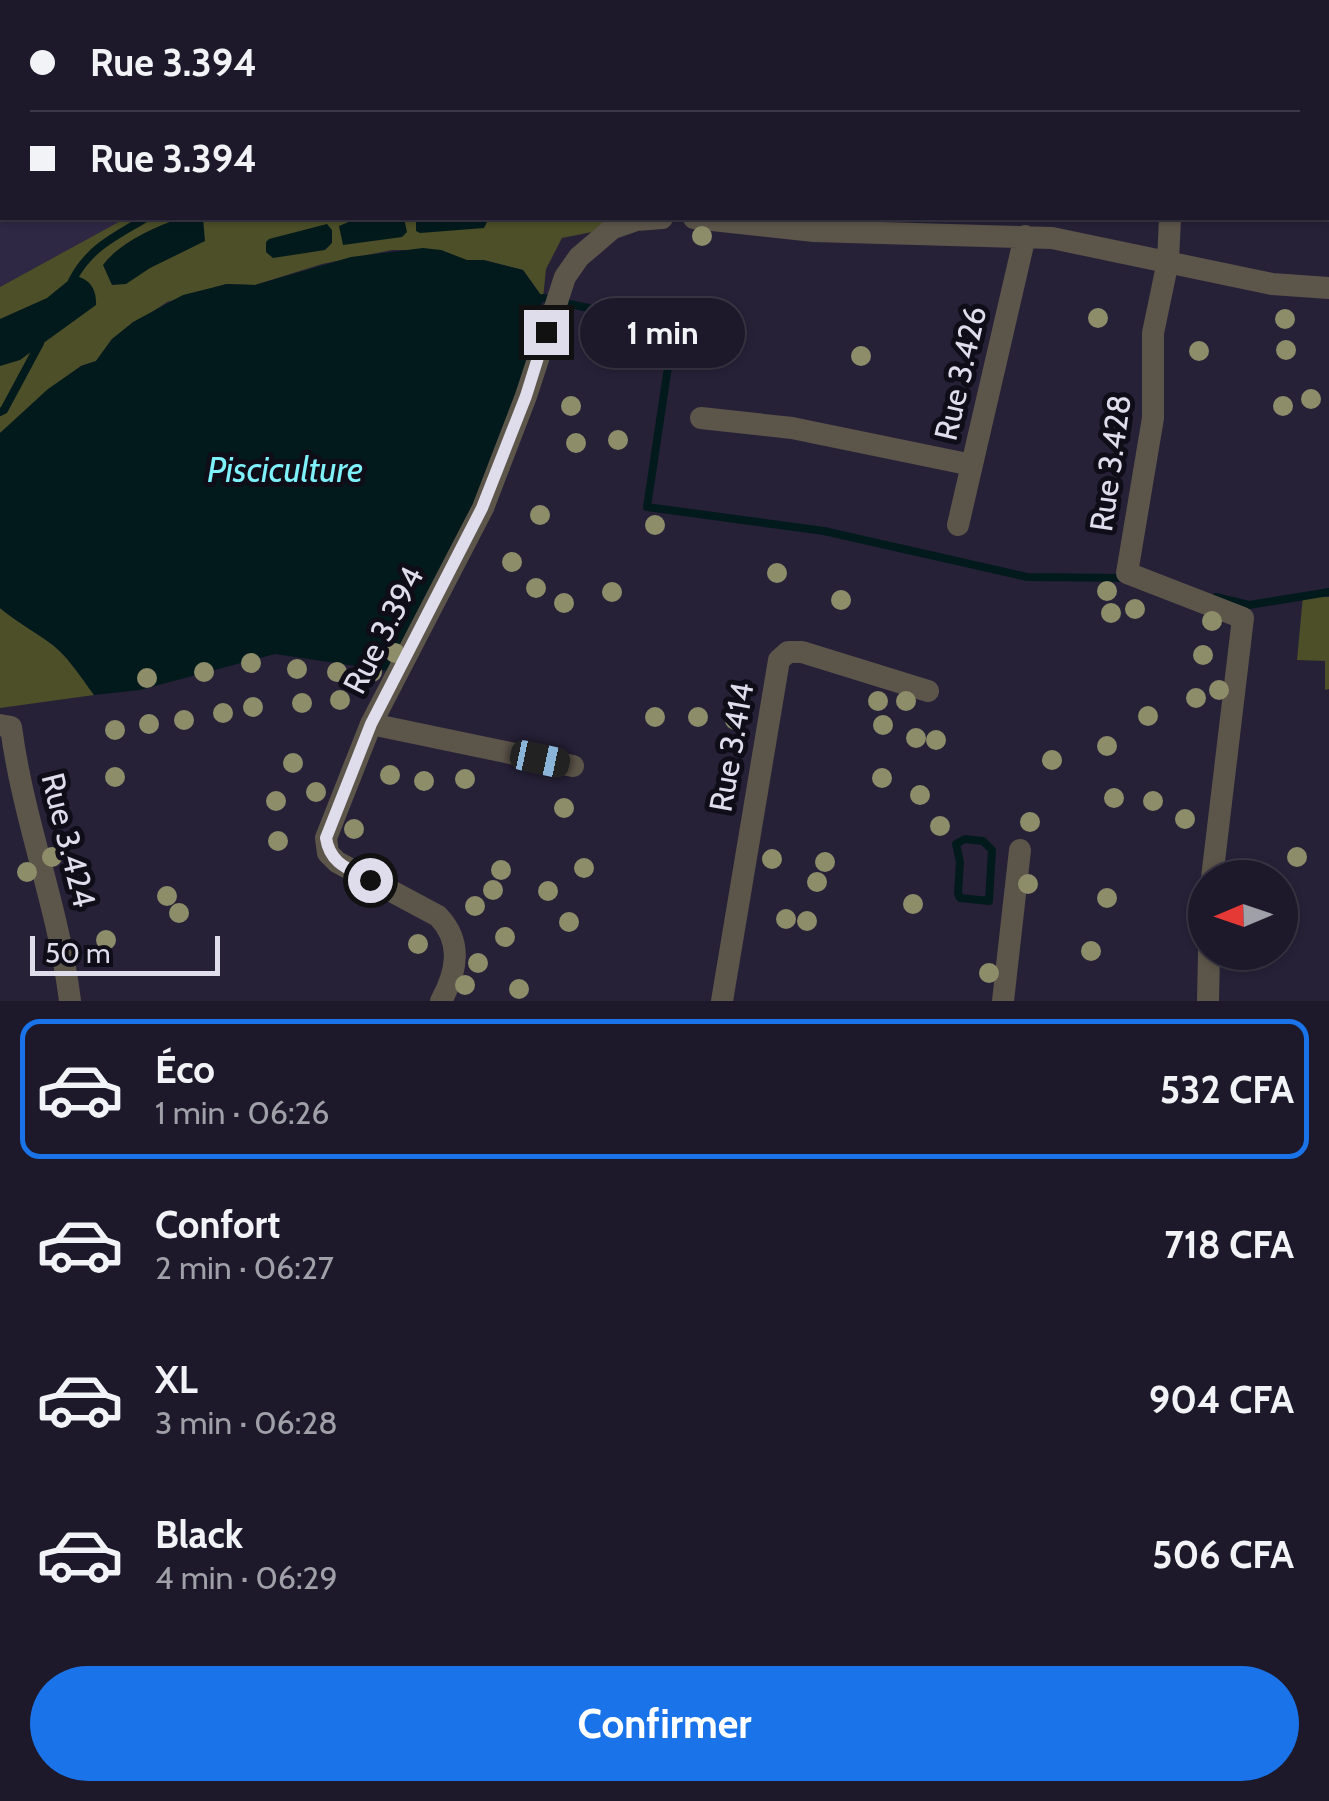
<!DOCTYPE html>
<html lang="fr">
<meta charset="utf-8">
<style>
body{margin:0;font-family:Cabin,sans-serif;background:#252232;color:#f1f3f6;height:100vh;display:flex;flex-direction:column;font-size:38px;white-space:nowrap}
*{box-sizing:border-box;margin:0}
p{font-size:32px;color:#a0a0a8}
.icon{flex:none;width:55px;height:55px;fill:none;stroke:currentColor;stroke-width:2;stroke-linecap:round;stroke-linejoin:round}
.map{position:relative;height:1001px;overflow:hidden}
.sheet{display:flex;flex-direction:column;background:#1d192a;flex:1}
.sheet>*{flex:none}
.hud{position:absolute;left:0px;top:0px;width:1330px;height:220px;box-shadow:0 2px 8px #0004,0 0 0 2px #3b3847;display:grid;align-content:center;height:220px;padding:0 30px;background:#1d192a}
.needle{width:65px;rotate:268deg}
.tools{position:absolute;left:1188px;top:860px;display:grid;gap:20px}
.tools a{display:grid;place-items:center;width:110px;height:110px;border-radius:50%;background:#1d192a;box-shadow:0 2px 8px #0004,0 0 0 2px #3b3847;font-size:50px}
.scale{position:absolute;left:30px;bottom:25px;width:190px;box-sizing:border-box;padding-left:10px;border:5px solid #dfdcec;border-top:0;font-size:28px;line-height:35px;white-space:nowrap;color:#dfdcec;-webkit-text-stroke:8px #0f0d17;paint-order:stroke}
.end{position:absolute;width:45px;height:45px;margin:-22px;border:12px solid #dfdcec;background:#111;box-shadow:0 0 0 5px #111}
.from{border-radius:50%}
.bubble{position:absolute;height:70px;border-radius:35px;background:#1d192a;box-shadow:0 2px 8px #0004,0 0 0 2px #3b3847;font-size:32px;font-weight:800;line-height:70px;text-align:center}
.car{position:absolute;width:30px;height:60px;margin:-30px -15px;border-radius:12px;box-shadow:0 0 8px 2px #0007;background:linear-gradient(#222 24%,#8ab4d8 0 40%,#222 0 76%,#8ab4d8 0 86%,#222 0)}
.hud b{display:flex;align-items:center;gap:35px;height:95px;font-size:38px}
.hud b+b{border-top:2px solid #3b3847}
.hud i{width:25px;height:25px;background:#f1f3f6}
ul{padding:18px 0 0;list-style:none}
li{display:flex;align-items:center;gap:30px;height:140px;margin:0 20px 15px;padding:0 10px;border:5px solid transparent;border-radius:20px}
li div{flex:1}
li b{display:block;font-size:38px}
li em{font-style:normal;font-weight:800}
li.active{border-color:#1a73e8}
li>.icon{width:90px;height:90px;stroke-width:1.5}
.button{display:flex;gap:20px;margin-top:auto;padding:20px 30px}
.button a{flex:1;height:115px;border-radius:60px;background:#1a73e8;color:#fff;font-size:40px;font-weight:800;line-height:115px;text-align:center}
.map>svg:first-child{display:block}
.built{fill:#2f2845}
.green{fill:#4c4f28}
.water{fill:#031a1d}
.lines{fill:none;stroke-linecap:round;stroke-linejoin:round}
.stream{stroke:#031a1d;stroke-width:8}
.street{stroke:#5c554a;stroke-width:22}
.tree{fill:#8d8d6a}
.route{stroke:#dfdcec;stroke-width:12}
.labels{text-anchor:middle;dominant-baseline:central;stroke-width:10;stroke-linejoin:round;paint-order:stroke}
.street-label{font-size:32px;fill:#dfdcec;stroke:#0f0d17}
.water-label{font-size:35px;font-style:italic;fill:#7ef1fb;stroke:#0f0d17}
</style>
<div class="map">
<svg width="1329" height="1001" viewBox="0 0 1329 1001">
<rect width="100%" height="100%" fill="#272138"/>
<path class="built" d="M0 0H524L2 2V218H126L0 287Z"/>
<path class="green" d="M524 0H860L862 2H519Z
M126 218H652L648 221 562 238 546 269 543 298 523 270 484 260 467 261 441 250H392L322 264 255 285 226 284 167 302 112 339 96 361 81 366 0 433V287Z
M1303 596 1329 597V689L1325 690V661L1297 660Z
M0 608C16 621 30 629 46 640 67 654 80 676 94 695L0 708Z"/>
<path class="water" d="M180 218H203L205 241 150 268 126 284 112 285 103 265C119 243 155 227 180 218Z
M358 218H404L407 232 402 237 343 245 339 226Z
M416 218H489L484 228 420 233 416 231Z
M327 224 332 230V243L325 250 273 258 266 252V242L269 239Z
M423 248 441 250 467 260H483L523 270 543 298 527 375 498 454 395 672 275 654 140 690 94 695C80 676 67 654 46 640 30 629 16 621 0 608V433L48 389 81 366 96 361 112 339 133 322 183 295 227 284 255 285 351 257Z
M74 276C90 278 97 290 96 305L20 360 0 366V319L47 298Z"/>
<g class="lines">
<path class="stream" d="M72 281C89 248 114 237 146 218
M543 298 674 327 647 507 824 531 1027 577 1124 578
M0 412 4 410 40 343
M1216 597 1249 605 1329 592
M965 839 983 841 992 850 989 901 960 898 958 893 960 862 956 844Z"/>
<path class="street" d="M937 2 938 0
M1210 2 1211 0
M694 218 814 231 1052 238 1272 284 1329 288
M1170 218 1168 261 1153 333V418L1127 573 1243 618 1212 878
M701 418 792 428 972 465
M958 525 1025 236
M371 724 573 766
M0 725 11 727C23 820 59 908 70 1001
M441 1001C457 972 463 942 438 916L337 862 328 853 326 838 371 724 483 508 526 396 565 277 579 257 613 228 636 220 662 218
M722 1001 779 660 788 652H802L928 691
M1003 1001 1020 850
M1208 1001 1209 952"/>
</g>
<g class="tree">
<circle cx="702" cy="236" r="10"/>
<circle cx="1098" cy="318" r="10"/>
<circle cx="1285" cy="319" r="10"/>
<circle cx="597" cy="338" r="10"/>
<circle cx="1286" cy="350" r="10"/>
<circle cx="1199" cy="351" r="10"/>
<circle cx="861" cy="356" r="10"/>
<circle cx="1311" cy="399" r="10"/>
<circle cx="571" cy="406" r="10"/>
<circle cx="1283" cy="406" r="10"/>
<circle cx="618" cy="440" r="10"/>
<circle cx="576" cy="443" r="10"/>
<circle cx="540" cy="515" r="10"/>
<circle cx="655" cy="525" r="10"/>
<circle cx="512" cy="562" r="10"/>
<circle cx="777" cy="573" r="10"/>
<circle cx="536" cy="588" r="10"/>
<circle cx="1107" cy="591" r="10"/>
<circle cx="612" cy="592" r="10"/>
<circle cx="841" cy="600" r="10"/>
<circle cx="564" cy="603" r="10"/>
<circle cx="1135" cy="609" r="10"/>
<circle cx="1111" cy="613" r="10"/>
<circle cx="1212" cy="621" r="10"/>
<circle cx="395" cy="653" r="10"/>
<circle cx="1203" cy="655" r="10"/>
<circle cx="251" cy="663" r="10"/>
<circle cx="297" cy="669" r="10"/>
<circle cx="204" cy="672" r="10"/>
<circle cx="337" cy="672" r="10"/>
<circle cx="372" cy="672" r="10"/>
<circle cx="147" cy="678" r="10"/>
<circle cx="1219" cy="690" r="10"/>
<circle cx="1196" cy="698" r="10"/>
<circle cx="340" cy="700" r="10"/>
<circle cx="878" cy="701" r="10"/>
<circle cx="906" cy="701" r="10"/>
<circle cx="302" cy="703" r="10"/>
<circle cx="253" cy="707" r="10"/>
<circle cx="223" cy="713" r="10"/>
<circle cx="1148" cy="716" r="10"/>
<circle cx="655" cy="717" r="10"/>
<circle cx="698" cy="717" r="10"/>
<circle cx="184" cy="720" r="10"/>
<circle cx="735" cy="720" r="10"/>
<circle cx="149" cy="724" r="10"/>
<circle cx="883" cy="725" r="10"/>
<circle cx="115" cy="730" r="10"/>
<circle cx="916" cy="738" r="10"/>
<circle cx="936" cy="740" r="10"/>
<circle cx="1107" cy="746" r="10"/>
<circle cx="1052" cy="760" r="10"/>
<circle cx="293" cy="763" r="10"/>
<circle cx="390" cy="775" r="10"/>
<circle cx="115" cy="777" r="10"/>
<circle cx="882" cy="778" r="10"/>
<circle cx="465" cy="779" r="10"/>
<circle cx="424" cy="781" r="10"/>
<circle cx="316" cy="792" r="10"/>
<circle cx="920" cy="795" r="10"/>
<circle cx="1114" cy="798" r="10"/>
<circle cx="276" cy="801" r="10"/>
<circle cx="1153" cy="801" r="10"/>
<circle cx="564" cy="808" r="10"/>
<circle cx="1185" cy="819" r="10"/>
<circle cx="1030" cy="822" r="10"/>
<circle cx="940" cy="826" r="10"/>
<circle cx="354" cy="829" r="10"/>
<circle cx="278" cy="841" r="10"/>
<circle cx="52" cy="857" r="10"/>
<circle cx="1297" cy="857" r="10"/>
<circle cx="772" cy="859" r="10"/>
<circle cx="825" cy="862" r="10"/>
<circle cx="584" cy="868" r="10"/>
<circle cx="501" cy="870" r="10"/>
<circle cx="27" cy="872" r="10"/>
<circle cx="817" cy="882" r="10"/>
<circle cx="1028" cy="884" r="10"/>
<circle cx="493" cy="890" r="10"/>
<circle cx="548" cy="891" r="10"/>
<circle cx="167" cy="896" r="10"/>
<circle cx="1107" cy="898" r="10"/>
<circle cx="913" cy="904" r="10"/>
<circle cx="475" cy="906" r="10"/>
<circle cx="179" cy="913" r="10"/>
<circle cx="786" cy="919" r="10"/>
<circle cx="807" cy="921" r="10"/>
<circle cx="569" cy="922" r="10"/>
<circle cx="505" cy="937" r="10"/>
<circle cx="106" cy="940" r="10"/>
<circle cx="418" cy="944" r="10"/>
<circle cx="1091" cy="951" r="10"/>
<circle cx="478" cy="963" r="10"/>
<circle cx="989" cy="973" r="10"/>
<circle cx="465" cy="985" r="10"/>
<circle cx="519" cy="989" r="10"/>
</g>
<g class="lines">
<path class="route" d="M370 880C349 869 330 864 326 838L371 724 482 508 526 396 546 332"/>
</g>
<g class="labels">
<g class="street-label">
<text transform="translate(960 373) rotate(-77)">Rue 3.426</text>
<text transform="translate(1110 463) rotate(-82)">Rue 3.428</text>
<text transform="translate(383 630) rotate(-63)">Rue 3.394</text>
<text transform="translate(731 747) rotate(-80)">Rue 3.414</text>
<text transform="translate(69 840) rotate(76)">Rue 3.424</text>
</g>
<g class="water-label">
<text x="285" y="469">Pisciculture</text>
</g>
</g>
</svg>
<div class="tools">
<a><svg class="needle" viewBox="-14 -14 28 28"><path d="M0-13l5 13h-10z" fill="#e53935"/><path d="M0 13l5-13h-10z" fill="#a0a0a8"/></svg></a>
</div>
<div class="scale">50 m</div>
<i class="end from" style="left:370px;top:880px"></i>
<i class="end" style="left:546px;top:332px"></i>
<div class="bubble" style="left:580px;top:298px;width:165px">1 min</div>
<i class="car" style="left:540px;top:759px;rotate:102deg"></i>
<div class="hud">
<b><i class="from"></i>Rue 3.394</b>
<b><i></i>Rue 3.394</b>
</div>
</div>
<section class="sheet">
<ul>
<li class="active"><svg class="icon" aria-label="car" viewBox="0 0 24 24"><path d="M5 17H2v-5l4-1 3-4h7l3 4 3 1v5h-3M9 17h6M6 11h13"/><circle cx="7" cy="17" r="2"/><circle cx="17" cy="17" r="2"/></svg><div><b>Éco</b><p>1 min · 06:26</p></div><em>532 CFA</em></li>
<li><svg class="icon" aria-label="car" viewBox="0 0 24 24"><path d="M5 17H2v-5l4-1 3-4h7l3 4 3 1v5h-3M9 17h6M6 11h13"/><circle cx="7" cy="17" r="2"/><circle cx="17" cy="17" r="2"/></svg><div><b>Confort</b><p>2 min · 06:27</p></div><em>718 CFA</em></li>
<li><svg class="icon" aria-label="car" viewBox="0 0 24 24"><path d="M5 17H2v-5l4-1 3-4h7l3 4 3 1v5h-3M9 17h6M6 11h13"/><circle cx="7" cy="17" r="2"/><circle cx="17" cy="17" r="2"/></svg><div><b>XL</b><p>3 min · 06:28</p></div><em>904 CFA</em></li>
<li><svg class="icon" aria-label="car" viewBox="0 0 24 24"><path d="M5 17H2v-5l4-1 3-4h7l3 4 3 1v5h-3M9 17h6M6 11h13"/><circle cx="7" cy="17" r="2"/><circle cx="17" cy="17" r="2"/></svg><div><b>Black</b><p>4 min · 06:29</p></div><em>506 CFA</em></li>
</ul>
<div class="button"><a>Confirmer</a></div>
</section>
